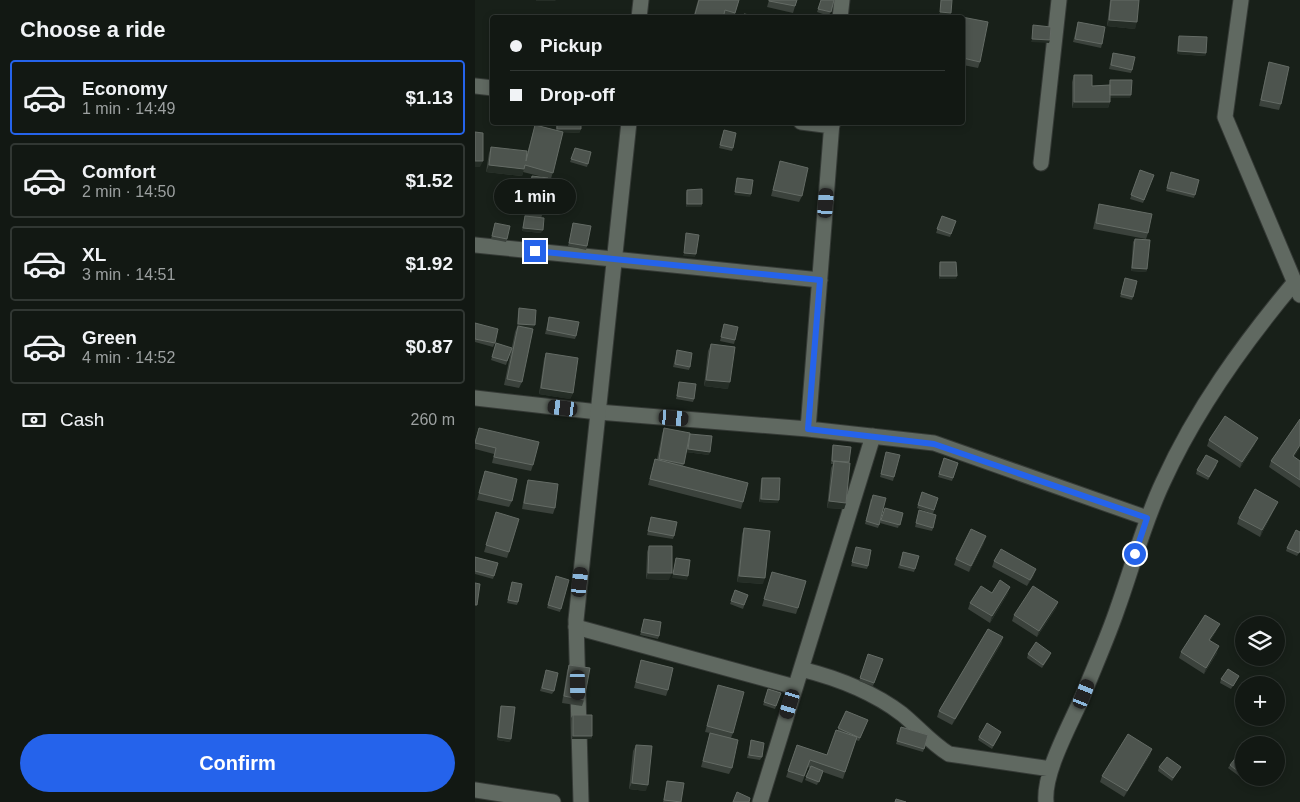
<!DOCTYPE html>
<meta charset="utf-8">
<style>
body{margin:0;font-family:Arial,sans-serif;background:#1b211c;color:#f1f3f6;height:100vh;display:flex;flex-direction:column;font-size:19px;white-space:nowrap}
*{box-sizing:border-box;margin:0}
p{font-size:16px;color:#9ca0a0}
.icon{flex:none;width:28px;height:28px;fill:none;stroke:currentColor;stroke-width:2;stroke-linecap:round;stroke-linejoin:round}
.map{position:relative;flex:1;overflow:hidden}
.drawer{display:flex;flex-direction:column;background:#121813;width:475px}
.drawer>*{flex:none}
.guide{position:absolute;left:15px;top:15px;width:475px;height:110px;border-radius:5px;box-shadow:0 2px 8px #0003,0 0 0 1px #313733;display:grid;align-content:center;height:110px;padding:0 20px;background:#121813}
.tools{position:absolute;left:760px;top:616px;display:grid;gap:10px}
.tools a{display:grid;place-items:center;width:50px;height:50px;border-radius:50%;background:#121813;box-shadow:0 2px 8px #0003,0 0 0 1px #313733;font-size:25px}
.end{position:absolute;width:22px;height:22px;margin:-11px;border:6px solid #2563eb;background:#fff;box-shadow:0 0 0 2px #fff}
.from{border-radius:50%}
.bubble{position:absolute;height:35px;border-radius:18px;background:#121813;box-shadow:0 2px 8px #0003,0 0 0 1px #313733;font-size:16px;font-weight:700;line-height:35px;text-align:center}
.car{position:absolute;width:15px;height:30px;margin:-15px -8px;border-radius:6px;box-shadow:0 0 4px 1px #0007;background:linear-gradient(#222 24%,#8ab4d8 0 40%,#222 0 76%,#8ab4d8 0 86%,#222 0)}
.guide b{display:flex;align-items:center;gap:18px;height:48px;font-size:19px}
.guide b+b{border-top:1px solid #313733}
.guide i{width:12px;height:12px;background:#f1f3f6}
ul{padding:0;list-style:none}
li{display:flex;align-items:center;gap:15px;height:75px;margin:0 10px 8px;padding:0 10px;border:2px solid #313733;border-radius:5px}
li div{flex:1}
li b{display:block;font-size:19px}
li em{font-style:normal;font-weight:700}
li.on{border-color:#2563eb}
li>.icon{width:45px;height:45px;stroke-width:1.5}
h2{padding:0 20px;font-size:22px;line-height:60px}
.pay{display:flex;align-items:center;gap:12px;height:55px;padding:0 20px;font-size:19px}
.pay p{margin-inline-start:auto}
.cta{display:flex;gap:10px;margin-top:auto;padding:10px 20px}
.cta a{flex:1;height:58px;border-radius:30px;background:#2563eb;color:#fff;font-size:20px;font-weight:700;line-height:58px;text-align:center}
main{display:flex;flex:1;min-height:0}
.map>svg:first-child{display:block}
.lines{fill:none;stroke-linecap:round;stroke-linejoin:round}
.minor-casing{stroke:#353a36;stroke-width:17}
.tertiary-casing{stroke:#353a36;stroke-width:17}
.minor{stroke:#606961;stroke-width:15}
.tertiary{stroke:#606961;stroke-width:15}
.wall{fill:#3b423c}
.shaded-wall{fill:#252d26}
.building{fill:#4d544e;stroke:#646b65}
.route{stroke:#2563eb;stroke-width:6}
</style>
<main>
<section class="drawer">
<h2>Choose a ride</h2>
<ul>
<li class="on"><svg class="icon" aria-label="car" viewBox="0 0 24 24"><path d="M5 17H2v-5l4-1 3-4h7l3 4 3 1v5h-3M9 17h6M6 11h13"/><circle cx="7" cy="17" r="2"/><circle cx="17" cy="17" r="2"/></svg><div><b>Economy</b><p>1 min · 14:49</p></div><em>$1.13</em></li>
<li><svg class="icon" aria-label="car" viewBox="0 0 24 24"><path d="M5 17H2v-5l4-1 3-4h7l3 4 3 1v5h-3M9 17h6M6 11h13"/><circle cx="7" cy="17" r="2"/><circle cx="17" cy="17" r="2"/></svg><div><b>Comfort</b><p>2 min · 14:50</p></div><em>$1.52</em></li>
<li><svg class="icon" aria-label="car" viewBox="0 0 24 24"><path d="M5 17H2v-5l4-1 3-4h7l3 4 3 1v5h-3M9 17h6M6 11h13"/><circle cx="7" cy="17" r="2"/><circle cx="17" cy="17" r="2"/></svg><div><b>XL</b><p>3 min · 14:51</p></div><em>$1.92</em></li>
<li><svg class="icon" aria-label="car" viewBox="0 0 24 24"><path d="M5 17H2v-5l4-1 3-4h7l3 4 3 1v5h-3M9 17h6M6 11h13"/><circle cx="7" cy="17" r="2"/><circle cx="17" cy="17" r="2"/></svg><div><b>Green</b><p>4 min · 14:52</p></div><em>$0.87</em></li>
</ul>
<div class="pay"><svg class="icon" aria-label="cash" viewBox="0 0 24 24"><path d="M3 7h18v10H3z"/><circle cx="12" cy="12" r="2"/></svg>Cash<p>260 m</p></div>
<div class="cta"><a>Confirm</a></div>
</section>
<div class="map">
<svg width="825" height="802" viewBox="0 0 825 802">
<rect width="100%" height="100%" fill="#182019"/>
<g class="lines">
<g class="minor-casing">
<path id="minor" d="M766 0 750 117 825 295
M365 18 367 0
M0 86 18 88
M326 122 357 126
M566 163 584 0
M0 245 345 280
M0 398 123 412 333 429 459 443 672 518
M333 429 357 122
M101 627 320 687
M326 669C362 678 397 691 427 714 443 727 456 743 474 754L576 769
M0 790 78 802
M285 802 398 436
M571 802C568 770 599 719 611 688 622 661 634 634 643 607 658 565 669 522 688 482 721 409 768 344 819 283"/>
</g>
<g class="tertiary-casing">
<path id="tertiary" d="M164 18 166 0
M106 802 101 620 154 122"/>
</g>
<use href="#minor" class="minor"/>
<use href="#tertiary" class="tertiary"/>
</g>
<path class="wall" d="M223 0H264L259 18 248 17V18H218Z
M294 0H322L318 13 292 7Z
M346 0H359L354 16 342 12Z
M635 0H664L660 29 632 26Z
M488 18 505 62 503 68 488 65Z
M603 22 627 44 626 48 598 42Z
M704 36 731 53 730 56 702 54 703 39Z
M638 53 657 70 656 73 634 69Z
M794 62 806 104 804 110 784 106 792 69Z
M599 75 617 86 634 85 635 80 655 98H635V102L633 108H597V82Z
M81 122H106V129L104 133 88 132 76 179 48 172 47 176 11 172 14 153 16 147 51 157 60 125 81 130Z
M249 130 258 148 257 151 244 148Z
M100 148 116 152 112 167 95 162Z
M305 161 327 196 324 202 296 196Z
M665 170 679 175 668 203 655 199Z
M57 176 68 213 66 218V233L47 231 55 182Z
M695 176 724 180 719 198 691 191Z
M212 190 227 204 226 207H211V193Z
M624 204 673 233 671 239 618 229 622 211Z
M467 216 481 221 475 237 461 233Z
M20 223 32 239 31 242 16 239Z
M98 223 112 246 111 250 93 246Z
M660 239 672 269 671 272 656 271 658 242Z
M465 262 481 279H464V266Z
M649 281 658 297 657 300 645 297Z
M44 308 58 328H54L47 382 44 388 29 385 40 332 42 327 43 312Z
M74 317 101 336 100 339 70 334Z
M0 323 20 343 18 347 0 342Z
M249 324 260 340 259 344 245 341Z
M21 343 37 348 31 365 16 360Z
M236 344 253 389 229 386 233 351Z
M202 350 215 367 214 370 198 367Z
M71 353 98 393 95 399 64 394 69 359Z
M204 382 219 399 218 402 201 399Z
M4 428 58 465 56 471 17 463 19 454 0 449V440Z
M189 428 215 434 234 455 211 452 208 466 268 502 266 509 173 485 180 459H182L187 434Z
M734 440 780 444 765 468 732 446Z
M358 445 374 463 371 503 369 509 352 508 356 468 358 464H356L357 448Z
M410 455 419 477 418 481 405 477Z
M819 457 825 461V488L794 467 796 461Z
M469 458 483 463 477 481 463 477Z
M742 465 733 480 721 474 722 470Z
M10 471 37 501 34 507 2 500Z
M287 478 303 503 284 502 286 481Z
M53 480 80 508 78 514 47 509 51 486Z
M447 492 463 498 458 514 442 508Z
M396 498 404 525 403 528 390 524Z
M410 508 428 513 423 528 405 523Z
M800 508 785 537 762 524 764 518Z
M21 512 34 552 32 558 9 552Z
M443 514 458 528 457 531 440 527Z
M176 517 199 536 198 539 172 535Z
M269 528 288 584 262 582 267 534Z
M509 543 494 572 479 565 481 559Z
M174 546 194 580 171 579 172 552Z
M381 547 393 566 392 569 376 566Z
M812 548 825 551 822 556 811 551Z
M428 552 444 556 439 572 423 568Z
M0 557 23 563 18 579 0 574Z
M519 561 559 575 552 586 517 567Z
M297 572 323 608 321 614 287 606Z
M81 576 94 580 85 612 72 608Z
M37 582 43 602 42 605 32 603Z
M260 590 273 595 268 609 255 604Z
M533 593 515 623 493 609 495 603Z
M583 602 581 608 562 637 537 621 539 615Z
M169 619 184 636 183 639 165 635Z
M742 630 735 641 742 653 729 674 704 658 706 652Z
M528 637 526 644 477 725 462 717 464 711Z
M393 654 408 659 398 686 384 681Z
M553 654 575 656 567 668 552 658Z
M166 660 193 690 191 696 159 688Z
M94 665 109 700 107 706 87 703 92 671Z
M70 674 79 691 77 694 65 691Z
M764 676 756 689 745 683 746 679Z
M243 685 258 733 256 738 257 768 254 774 226 767 235 733 230 732Z
M293 689 306 693 300 709 288 705Z
M26 706 35 742 22 740 25 709Z
M371 711 393 720 384 741 381 740 368 779 348 772 342 785 330 780 335 768 333 767 327 783 311 777 322 745 352 755Z
M98 715 117 736 116 739H97L96 718Z
M426 727 453 735 448 752 421 744Z
M525 735 517 749 503 740 504 737Z
M276 740 287 757 285 760 272 758Z
M161 745 171 791 154 789 158 751Z
M677 749 675 755 649 797 625 782 627 776Z
M755 765 769 770 764 776 753 768Z
M684 767H706L704 770 697 781 683 771Z
M192 781 206 802H188Z"/>
<path class="shaded-wall" d="M61 0H81L80 1H61Z
M465 12 476 13 474 16 463 15Z
M634 20 662 22 660 29 632 26Z
M557 39 575 40 574 43 556 42Z
M703 51 731 53 730 56 702 54Z
M635 95H656L655 98H634Z
M599 102H635L633 108H597Z
M82 129H106L104 133 81 132Z
M0 161H8L5 167H0Z
M14 165 49 169 47 176 11 172Z
M260 192 276 194 275 197 259 195Z
M212 204H227L226 207H211Z
M48 228 68 230 66 233 47 231Z
M209 253 221 254 220 257 208 256Z
M657 268 672 269 671 272 656 271Z
M465 276H482L481 279H464Z
M43 324 60 325 58 328 42 327Z
M231 380 255 382 253 389 229 386Z
M66 388 98 393 95 399 64 394Z
M783 438 780 444 765 468 767 462Z
M825 445V448L816 462 818 456Z
M213 449 235 452 234 455 211 452Z
M286 499 304 500 303 503 284 502Z
M354 501 371 503 369 509 352 508Z
M803 502 800 508 785 537 787 530Z
M511 536 509 543 494 572 496 566Z
M561 569 559 575 552 586 555 580Z
M173 573H197L194 580 171 579Z
M198 574 213 576 212 580 197 578Z
M264 576 290 578 288 584 262 582Z
M535 587 533 593 515 623 517 616Z
M583 602 581 608 562 637 564 631Z
M745 624 742 630 732 646 734 640Z
M528 637 526 644 477 725 480 719Z
M744 646 742 653 729 674 731 668Z
M98 736H117L116 739H97Z
M23 737 36 739 35 742 22 740Z
M677 749 675 755 649 797 652 791Z
M157 783 173 785 171 791 154 789Z"/>
<path class="building" d="M224 0H264L260 13 250 10 248 18H219Z
M294 0H322L320 6 294 1Z
M346 0H359L356 12 343 9Z
M466 0H477L476 13 465 12Z
M636 0H664L662 22 634 20Z
M269 14 286 17 285 18H269Z
M487 17 513 22 505 62 488 58V18Z
M603 22 630 27 627 44 600 39Z
M558 25 576 27 575 40 557 39Z
M704 36 732 37 731 53 703 51Z
M638 53 660 57 657 70 636 65Z
M794 62 814 67 806 104 786 100Z
M599 75H617V86L635 85V102H599Z
M635 80H657L656 95H635Z
M82 122H106V129H82Z
M60 125 88 132 78 173 50 165 49 169 14 165 16 147 52 151 51 161Z
M249 130 261 133 258 148 245 145Z
M0 132 8 133V161H0Z
M100 148 116 152 113 164 96 159Z
M305 161 333 168 327 196 298 190Z
M665 170 679 175 669 200 656 195Z
M696 172 724 180 720 195 692 188Z
M57 176 73 178 68 213 52 211Z
M262 178 278 180 276 194 260 192Z
M227 189V204H212V190Z
M624 204 677 214 673 233 621 223Z
M50 216 69 218 68 230 48 228Z
M467 216 481 221 476 234 462 229Z
M20 223 35 226 32 239 17 236Z
M98 223 116 226 112 246 94 243Z
M211 233 224 235 221 254 209 253Z
M660 239 675 240 672 269 657 268Z
M465 262H481L482 276H465Z
M650 278 662 281 658 297 646 294Z
M44 308 61 310 60 325 43 324Z
M74 317 104 322 101 336 72 330Z
M0 323 23 329 20 343 0 339Z
M249 324 263 327 260 340 246 337Z
M43 326 58 329 47 382 32 379Z
M21 343 37 348 32 361 17 357Z
M236 344 260 347 255 382 231 380Z
M202 350 217 353 215 367 200 364Z
M71 353 103 358 98 393 66 388Z
M204 382 221 384 219 399 202 396Z
M750 416 783 438 767 462 734 440Z
M825 419V445L818 456 825 461V480L796 461Z
M4 428 64 442 58 465 19 457 21 448 0 443Z
M189 428 215 433 209 464 184 459Z
M215 434 237 436 235 452 213 449Z
M358 445 376 447 374 462 357 461Z
M411 452 425 455 419 477 406 474Z
M731 455 743 461 734 477 722 470Z
M469 458 483 463 478 478 464 474Z
M180 459 273 483 268 502 175 479Z
M359 461 375 463 371 503 354 501Z
M10 471 42 479 37 501 4 493Z
M287 478H305L304 500 286 499Z
M53 480 83 484 80 508 49 503Z
M780 489 803 502 787 530 764 518Z
M447 492 463 498 459 510 443 505Z
M398 495 411 498 404 525 391 521Z
M410 508 428 513 425 525 406 520Z
M444 510 461 515 458 528 441 523Z
M21 512 44 519 34 552 11 545Z
M176 517 202 522 199 536 173 531Z
M269 528 295 531 290 578 264 576Z
M496 529 511 536 496 566 481 559Z
M821 530 825 532V550L824 553 812 548Z
M174 546H197V573H173Z
M381 547 396 550 393 566 377 562Z
M526 549 561 569 555 580 519 561Z
M428 552 444 556 440 569 425 565Z
M0 557 23 563 19 576 0 571Z
M201 558 215 560 213 576 198 574Z
M297 572 331 581 323 608 289 599Z
M81 576 94 580 86 609 73 605Z
M525 580 535 587 517 616 495 603 506 586 517 593Z
M37 582 47 584 43 602 33 600Z
M0 583 5 584 2 605H0Z
M558 586 583 602 564 631 539 615Z
M260 590 273 595 269 605 256 601Z
M730 615 745 624 734 640 744 646 731 668 706 652Z
M169 619 186 622 184 636 166 632Z
M513 629 528 637 480 719 464 711Z
M561 642 576 653 568 665 553 654Z
M393 654 408 659 399 683 385 678Z
M166 660 198 668 193 690 161 682Z
M94 665 115 668 109 700 89 696Z
M753 669 764 676 758 686 746 679Z
M71 670 83 673 79 691 67 688Z
M243 685 269 692 258 733 232 726Z
M293 689 306 693 301 706 289 702Z
M26 706 40 707 36 739 23 737Z
M371 711 393 720 385 738 363 728Z
M98 715H117V736H98Z
M512 723 526 732 518 746 504 737Z
M426 727 453 735 449 749 422 741Z
M361 730 382 737 370 772 335 760 329 776 313 771 322 745 352 755Z
M235 733 263 740 257 768 228 761Z
M653 734 677 749 652 791 627 776Z
M276 740 289 743 287 757 274 755Z
M161 745 177 746 173 785 157 783Z
M765 752 769 755V769L765 773 755 765Z
M692 757 706 767 698 778 684 767Z
M336 766 348 771 344 782 331 777Z
M192 781 209 783 206 802 189 800Z
M262 792 275 798 274 802H258Z
M421 799 431 802H420Z"/>
<g class="lines">
<path class="route" d="M60 251 345 280 333 429 459 444 672 518 660 554"/>
</g>
</svg>
<div class="tools">
<a><svg class="icon" aria-label="layers" viewBox="0 0 24 24"><path d="M12 4l9 5-9 5-9-5zM3 14l9 5 9-5"/></svg></a>
<a>+</a>
<a>−</a>
</div>
<i class="end from" style="left:660px;top:554px"></i>
<i class="end" style="left:60px;top:251px"></i>
<div class="bubble" style="left:19px;top:179px;width:82px">1 min</div>
<i class="car" style="left:351px;top:203px;rotate:4deg"></i>
<i class="car" style="left:88px;top:408px;rotate:277deg"></i>
<i class="car" style="left:199px;top:418px;rotate:95deg"></i>
<i class="car" style="left:105px;top:582px;rotate:6deg"></i>
<i class="car" style="left:103px;top:685px;rotate:179deg"></i>
<i class="car" style="left:609px;top:694px;rotate:22deg"></i>
<i class="car" style="left:315px;top:704px;rotate:197deg"></i>
<div class="guide">
<b><i class="from"></i>Pickup</b>
<b><i></i>Drop-off</b>
</div>
</div>
</main>
